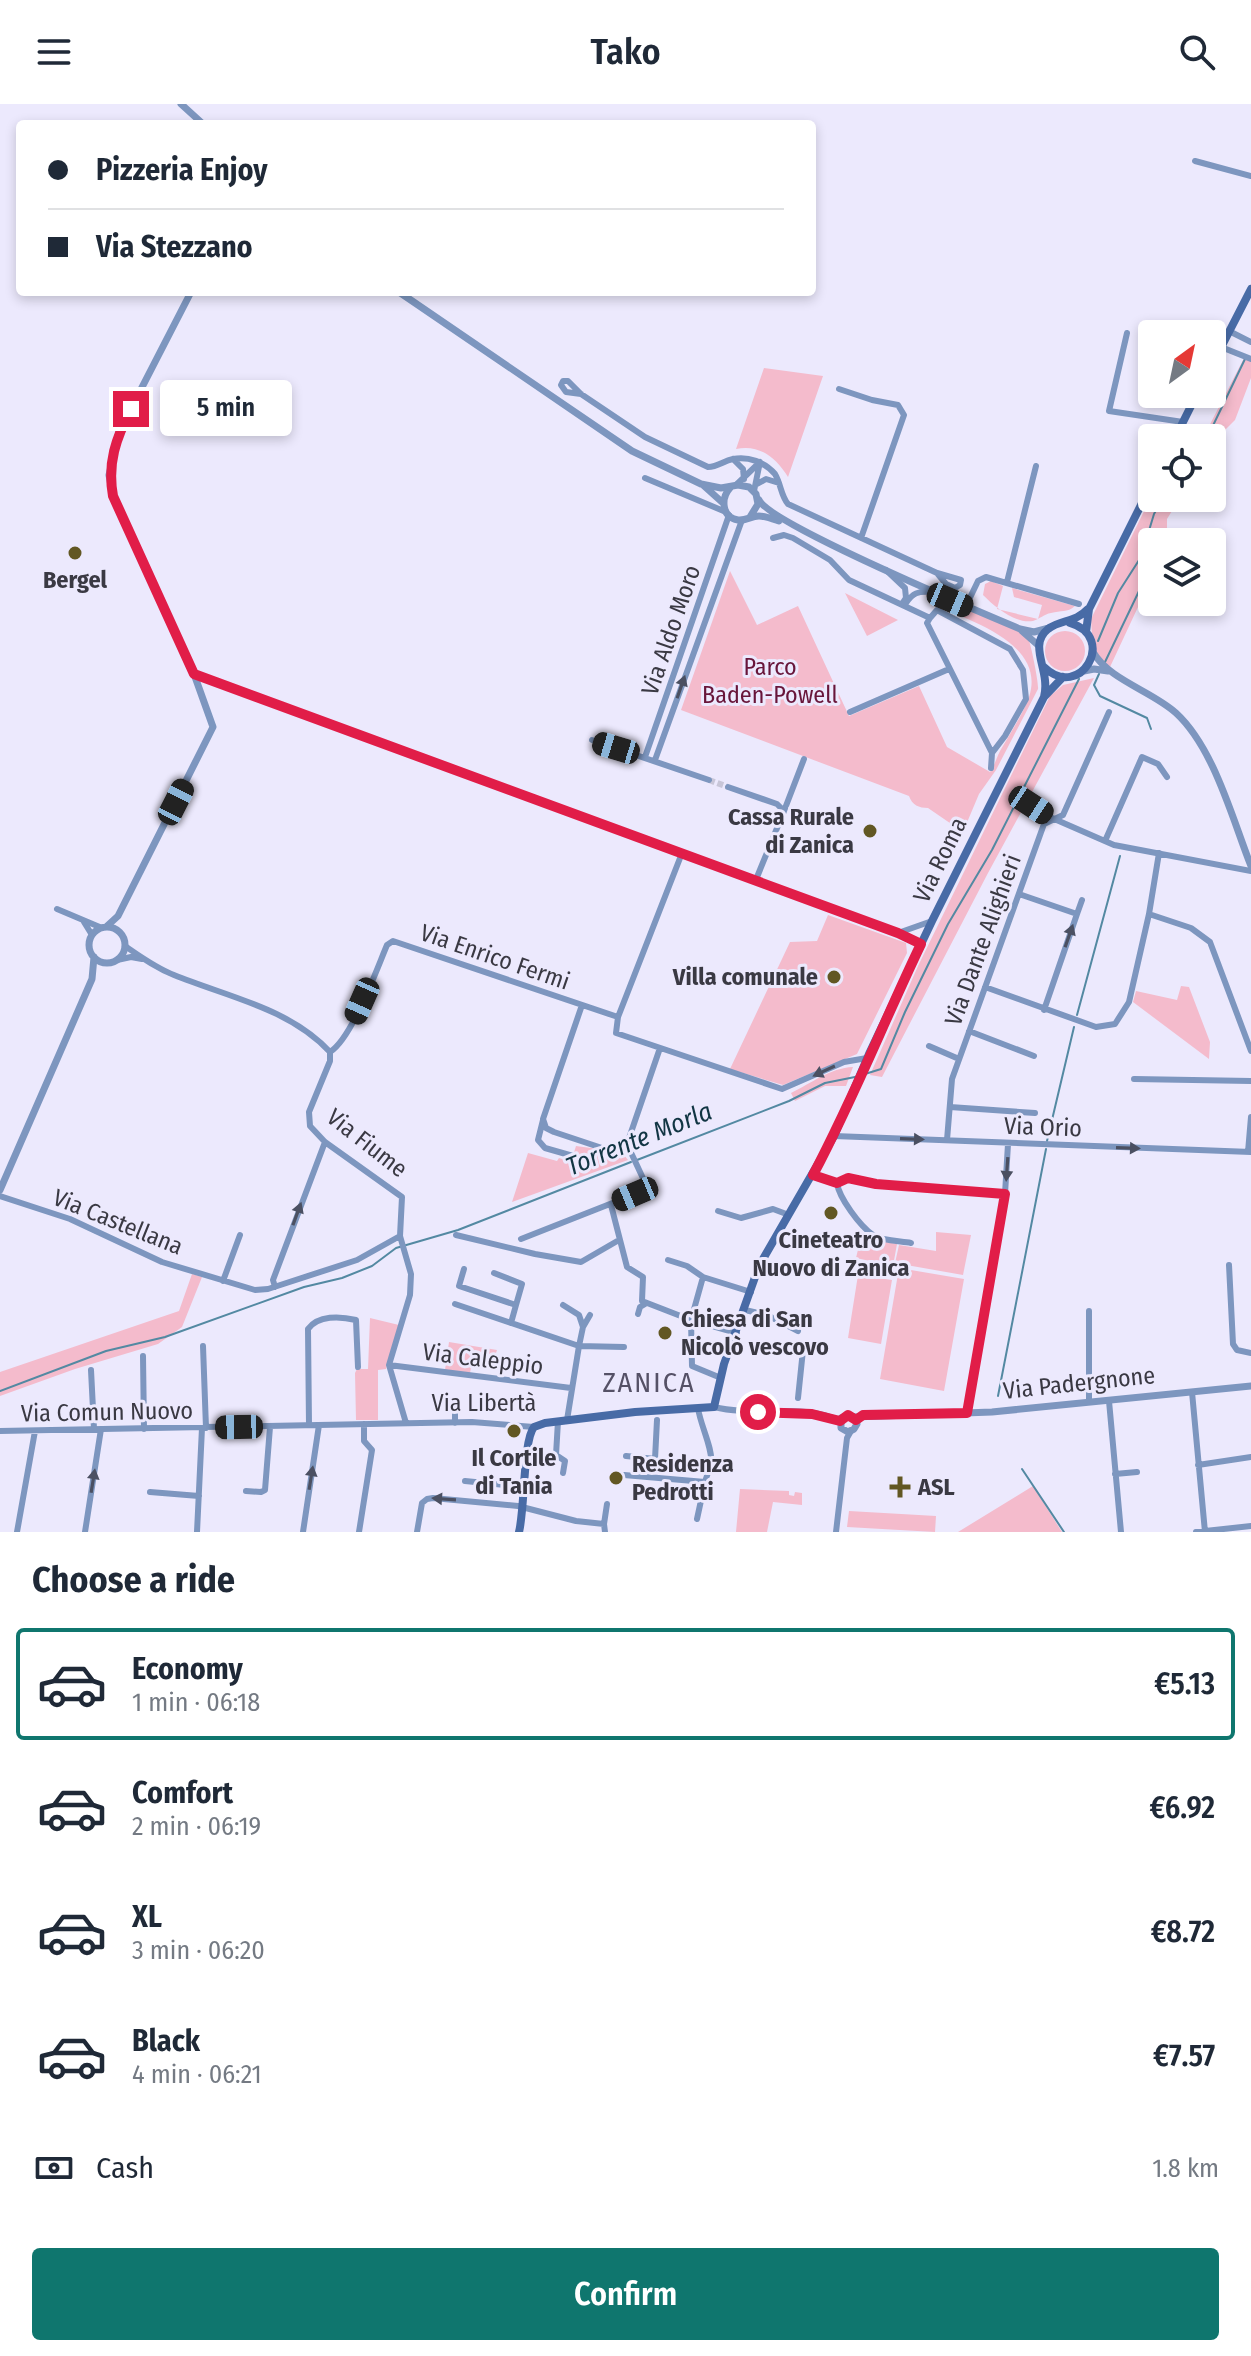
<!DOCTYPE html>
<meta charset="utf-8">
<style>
body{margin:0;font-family:"Fira Sans Condensed",sans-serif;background:#f2f2f3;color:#1f2937;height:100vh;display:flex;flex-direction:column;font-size:30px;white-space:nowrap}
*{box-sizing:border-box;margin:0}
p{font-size:26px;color:#747a83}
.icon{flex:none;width:44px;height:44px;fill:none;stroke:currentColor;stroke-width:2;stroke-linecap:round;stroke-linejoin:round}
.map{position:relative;height:1428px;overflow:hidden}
.sheet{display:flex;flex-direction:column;background:#fff;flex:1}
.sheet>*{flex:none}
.top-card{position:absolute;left:16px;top:16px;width:800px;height:176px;border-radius:8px;box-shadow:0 4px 12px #0003;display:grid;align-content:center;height:176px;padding:0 32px;background:#fff}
.needle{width:52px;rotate:33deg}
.fabs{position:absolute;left:1138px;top:216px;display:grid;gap:16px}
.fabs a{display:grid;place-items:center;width:88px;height:88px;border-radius:8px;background:#fff;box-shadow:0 4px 12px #0003;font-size:40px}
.end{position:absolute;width:36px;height:36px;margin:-18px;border:10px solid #e11d48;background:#fff;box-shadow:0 0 0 4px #fff}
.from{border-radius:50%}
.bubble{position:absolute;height:56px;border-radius:8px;background:#fff;box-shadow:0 4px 12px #0003;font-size:26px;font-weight:600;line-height:56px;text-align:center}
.car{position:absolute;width:24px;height:48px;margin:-24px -12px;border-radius:10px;box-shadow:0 0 6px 2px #0007;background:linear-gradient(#222 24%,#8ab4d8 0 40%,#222 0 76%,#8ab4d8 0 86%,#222 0)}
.top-card b{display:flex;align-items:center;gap:28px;height:76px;font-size:30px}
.top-card b+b{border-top:2px solid #e0e1e3}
.top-card i{width:20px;height:20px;background:#1f2937}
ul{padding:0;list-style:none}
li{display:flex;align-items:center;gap:24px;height:112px;margin:0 16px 12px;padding:0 16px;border:4px solid transparent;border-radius:8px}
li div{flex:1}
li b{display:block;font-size:30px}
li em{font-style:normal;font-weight:600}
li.selected{border-color:#0f766e}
li>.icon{width:72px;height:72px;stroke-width:1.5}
h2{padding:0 32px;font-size:36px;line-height:96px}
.pay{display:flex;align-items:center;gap:20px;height:88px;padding:0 32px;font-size:30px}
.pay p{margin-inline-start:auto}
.primary-button{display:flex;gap:16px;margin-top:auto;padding:16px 32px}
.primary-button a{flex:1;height:92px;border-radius:8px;background:#0f766e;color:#fff;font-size:32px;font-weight:600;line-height:92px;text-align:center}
header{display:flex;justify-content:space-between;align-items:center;height:104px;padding:0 32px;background:#fff;font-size:36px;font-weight:600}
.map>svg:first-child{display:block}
.green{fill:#f4bbcc}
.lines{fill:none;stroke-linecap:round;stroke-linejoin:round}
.stream{stroke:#5389a2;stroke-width:2}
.minor-tunnel{stroke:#c8c6d8;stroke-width:6;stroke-dasharray:6 3;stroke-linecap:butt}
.minor{stroke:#7d96bf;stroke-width:6}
.tertiary{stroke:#7d96bf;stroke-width:7}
.secondary{stroke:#486ba6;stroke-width:8}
.oneway{fill:#4b5062}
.route{stroke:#e11d48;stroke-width:10}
.poi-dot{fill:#625723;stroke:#ece9fd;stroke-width:3}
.labels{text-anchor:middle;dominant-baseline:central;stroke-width:6;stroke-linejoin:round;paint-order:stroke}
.poi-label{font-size:24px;font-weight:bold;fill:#3a3943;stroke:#ece9fd}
.street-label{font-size:24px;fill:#3a3943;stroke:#ece9fd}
.park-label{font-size:24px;fill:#68153a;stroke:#ece9fd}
.water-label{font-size:26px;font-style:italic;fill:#113543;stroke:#ece9fd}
.quarter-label{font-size:28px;letter-spacing:2px;fill:#555166;stroke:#ece9fd}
</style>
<header><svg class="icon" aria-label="menu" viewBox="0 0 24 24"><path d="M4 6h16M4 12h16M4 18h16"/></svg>Tako<svg class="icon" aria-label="search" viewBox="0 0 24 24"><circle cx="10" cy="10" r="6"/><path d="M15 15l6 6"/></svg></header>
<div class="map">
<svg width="1251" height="1428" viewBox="0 0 1251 1428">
<rect width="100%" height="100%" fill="#ece9fd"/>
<path class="green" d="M1244 254 1251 257V274L1235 316 1212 339V334H1203Z
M764 264 823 272 788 373C776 354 760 340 736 345Z
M1152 391V394H1180L1167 415V438H1152V473L1110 563 1099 557 1092 532 1091 515Z
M730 467 757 521 798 502 849 612 919 582 947 643 990 668C996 659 997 651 1003 642 1012 626 1023 610 1029 593 1047 539 967 515 932 501L934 495 923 490 935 492 1019 527C1022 531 1027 533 1029 537 1031 541 1039 580 1038 585L996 666 979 690 963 728 928 704C919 704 912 701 909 692L681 606Z
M991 477 1003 482 997 505 1038 515 1042 501 1014 493 1012 484 1075 502C1067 509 1061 506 1051 509 1044 510 1040 515 1033 517 1015 520 995 503 983 491L985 480Z
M845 489 898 516 867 532Z
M1045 547a20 20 0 1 1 40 0a20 20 0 1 1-40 0Z
M1094 574 988 769 882 973 870 971 918 862 1050 592 1063 581Z
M828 811 906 839 907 849 857 950 783 981 730 965 790 838 817 837Z
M1181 882 1189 883 1210 938 1209 955 1133 898 1136 887 1177 896Z
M853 963 846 982H825L795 997 791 989C812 979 830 964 853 963Z
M576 1042 613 1047 618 1053 624 1051 628 1056 512 1098 528 1049 557 1057 559 1054 571 1058Z
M936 1128 971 1131 963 1171 895 1159 899 1141 936 1147Z
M861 1133 897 1140 893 1162 856 1154Z
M899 1164 964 1175 944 1287 880 1275Z
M192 1170 202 1173 182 1223 158 1240 75 1265 0 1292V1268L179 1207Z
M858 1171 892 1176 881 1240 848 1234Z
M370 1214 399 1221 386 1265 378 1266V1316H356L355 1269 357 1265H368Z
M449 1238 497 1246 492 1261 472 1258 470 1269 445 1266Z
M1033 1382 1062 1428H958Z
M740 1385 789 1387V1391L794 1392 795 1388 802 1389V1401L773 1398 767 1428H736Z
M849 1407 936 1412 935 1428 847 1423Z"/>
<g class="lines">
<path class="stream" d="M1207 334 1245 255
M1142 453 1152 457
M1098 537 1118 489 1141 453 1154 410 1163 394
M1105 558 1152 460
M1099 570 1094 581 1100 592 1147 614 1151 625
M1077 911 1120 752
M865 970 881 965 905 908 948 820 992 746 1079 575
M1047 1037 1074 923
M637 1056 789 997 825 979 855 973
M0 1287 106 1247 165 1233 304 1183 342 1174 372 1162 396 1144 458 1126 631 1058
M998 1292 1046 1045
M1022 1365 1064 1428"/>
<path class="minor-tunnel" d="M709 676 728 683"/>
<path class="minor" d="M1195 57 1251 72
M1229 227 1251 238
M1127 229 1109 307 1183 318
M1221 243 1251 255
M839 285 872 296 898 301 904 311 861 434
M581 290 566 288 561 281 563 277H568L581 290 645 333 708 363C718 363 723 357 733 355 748 352 765 358 775 370 781 380 781 392 788 400L937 469 961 476 960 481 955 484 946 480 937 469
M733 355 743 365 744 375
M645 374 726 408
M737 380 760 358
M757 380 766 375 779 379
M754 387 760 358
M773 434 784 431 793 434 830 456 849 476 930 514
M886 466 905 484 906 494 902 500
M1007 478 1036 362
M906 499C913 489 918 487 930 488
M966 502 978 477 986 473 1079 500
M930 514 937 506 1010 545 1023 566 1026 595 1005 632 992 649 991 664
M930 514 927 519 992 649
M194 570 898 829 921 840
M850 608 949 565
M592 636 709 676
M645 653 729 411
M655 656 742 416
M728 683 777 700 784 707 755 778
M1031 701 1052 714 1114 741 1251 767
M784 707 804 655
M1105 737 1142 653 1158 660 1167 673
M682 749 618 913 616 929 782 985 844 958 867 954
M1019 790 1077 810 1044 906
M57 805 102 824
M1077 810 1082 796
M1149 810 1191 824 1210 838 1251 947
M84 818 92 831
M898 829 932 817
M125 842C141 853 156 864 174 871 228 893 289 904 330 948V957L309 1008 310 1022 325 1038 402 1093 400 1132 411 1170 410 1191 389 1261 406 1319
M117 856 131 853 142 855
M985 883 1096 923 1115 920 1129 898 1149 810 1159 749
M582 901 543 1015 546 1024 554 1028 608 1046 627 1040
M969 927 1034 952
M929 942 959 955
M330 948C352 934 376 867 387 841L393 837 618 913
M1134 975 1251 977
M950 1003 1035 1009
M543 1016 538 1036 545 1044 573 1052
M834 1032 1251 1048
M947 1036 952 975 1044 720 1063 711 1109 608
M1248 1048 1251 1013
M813 1071 837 1079 848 1074 876 1080 1005 1090
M837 1079C839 1094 860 1122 873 1131 882 1137 900 1137 911 1139
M0 1092 70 1115 162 1158 255 1186 268 1185 357 1156 400 1132
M611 1101 627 1163 643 1173 642 1197 691 1216 692 1262 721 1274
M718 1107 741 1114 773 1105 789 1111
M456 1131 535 1150 581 1158 619 1136
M521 1135 648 1085 627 1040 660 944
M668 1156 687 1162 703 1173
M1229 1161 1233 1240 1237 1246 1251 1249
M464 1165 459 1182 516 1201 511 1219
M494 1169 522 1180 516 1201
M223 1177 240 1131
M275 1183 273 1176 325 1038
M455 1200 579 1242 583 1223 579 1211 563 1201
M745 1206 767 1211 798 1227
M638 1210 640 1203 645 1200
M583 1223 590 1211
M737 1229 691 1216 703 1173 751 1188
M203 1242 206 1324
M143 1252 144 1325
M389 1261 571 1284
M91 1266 94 1325
M1192 1288 1205 1428
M798 1294 803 1246
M1109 1297 1121 1428
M1089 1298V1207
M449 1300H455V1319
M714 1303C754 1313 803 1299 840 1317
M967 1309 1005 1090 1008 1040
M567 1316 579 1242 624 1243
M558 1317 556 1351 565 1357 563 1369
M309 1321 308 1225C318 1211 340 1212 356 1216L358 1263
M0 1327 472 1318 534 1323
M626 1352 655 1355 657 1316
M1198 1361 1251 1353
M1115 1370 1137 1368
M624 1371 705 1378C707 1371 710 1364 711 1358 713 1345 700 1320 698 1304
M465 1377 525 1383
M246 1387 261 1388 265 1386 270 1323
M150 1388 199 1392
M697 1415 705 1378
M604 1420 607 1400
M17 1428 35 1327
M85 1428 101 1325
M197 1428 202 1324
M303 1428 319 1321
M359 1428 372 1346 364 1337V1320
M417 1428 422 1399 427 1395 433 1394 518 1402 576 1417 604 1420 605 1428
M836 1428 847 1334 851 1327
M1196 1428 1251 1422"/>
<path class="tertiary" d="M181 0 203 20
M399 188 632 347 701 380 721 384 738 381 749 383 756 390 758 400 750 413
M703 381 723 399
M730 384C721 394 721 413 738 416 746 417 751 412 759 412 765 412 773 415 779 417
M759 396C770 420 982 509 1020 525L1034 528 1049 524
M1022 527 1039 542
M1093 548C1109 576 1152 587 1176 609 1214 644 1232 714 1251 762
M1084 567 1094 565 1108 567
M106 823 118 812 213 623 194 570 113 392 109 371 119 328 191 188
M89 841a18 18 0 1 1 36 0a18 18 0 1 1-36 0Z
M0 1086 92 875 94 853
M854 1313 857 1320 854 1325 848 1328 841 1324V1314L848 1311 854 1313 992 1308 1251 1282"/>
<path class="secondary" d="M1212 261 1251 185
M1175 334 1197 290
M1086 528 1089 505 1152 379
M1044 563C1080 598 1118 533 1070 519
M1044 593C1051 566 1027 542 1048 525 1061 515 1075 519 1088 505
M519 1428C525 1405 523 1336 534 1323L545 1319 635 1308 714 1303 724 1260 759 1162 834 1032 869 950 932 817 1044 593 1063 573"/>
</g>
<defs><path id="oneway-solid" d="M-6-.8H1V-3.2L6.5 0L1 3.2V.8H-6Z" transform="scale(2)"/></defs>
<g class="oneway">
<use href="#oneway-solid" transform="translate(681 583) rotate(-71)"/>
<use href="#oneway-solid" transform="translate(1069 832) rotate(-71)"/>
<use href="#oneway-solid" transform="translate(824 967) rotate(155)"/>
<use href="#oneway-solid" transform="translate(912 1035) rotate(2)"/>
<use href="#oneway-solid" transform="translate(1128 1044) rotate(2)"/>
<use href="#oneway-solid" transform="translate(1007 1065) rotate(94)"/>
<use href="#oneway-solid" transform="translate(297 1110) rotate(-70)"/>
<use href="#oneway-solid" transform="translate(311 1374) rotate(-81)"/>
<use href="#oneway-solid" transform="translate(93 1377) rotate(-81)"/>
<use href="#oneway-solid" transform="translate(444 1395) rotate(-176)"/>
</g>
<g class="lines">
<path class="route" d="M131 305C116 334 107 359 113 392L194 570 898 829 921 840C884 917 853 996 813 1071L837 1079 848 1074 876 1080 1005 1090 967 1309 863 1311 856 1316 848 1311 840 1317 812 1310 758 1308"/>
</g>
<g class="poi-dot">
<circle cx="75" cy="449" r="8"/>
<circle cx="870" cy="727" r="8"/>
<circle cx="834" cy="873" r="8"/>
<circle cx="831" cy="1109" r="8"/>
<circle cx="665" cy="1229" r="8"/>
<circle cx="514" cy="1327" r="8"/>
<circle cx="616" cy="1374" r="8"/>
<path d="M896 1371h8v8h8v8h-8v8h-8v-8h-8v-8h8z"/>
</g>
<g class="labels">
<g class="poi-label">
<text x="75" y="476">Bergel</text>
<text x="854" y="713" text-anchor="end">Cassa Rurale<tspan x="854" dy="28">di Zanica</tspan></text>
<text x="818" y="873" text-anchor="end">Villa comunale</text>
<text x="831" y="1136">Cineteatro<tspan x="831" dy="28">Nuovo di Zanica</tspan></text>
<text x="681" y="1215" text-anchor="start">Chiesa di San<tspan x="681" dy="28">Nicolò vescovo</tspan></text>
<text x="514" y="1354">Il Cortile<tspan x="514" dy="28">di Tania</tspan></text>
<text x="632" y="1360" text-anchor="start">Residenza<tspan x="632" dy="28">Pedrotti</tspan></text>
<text x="918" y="1383" text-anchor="start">ASL</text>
</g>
<g class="street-label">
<text transform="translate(671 526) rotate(-71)">Via Aldo Moro</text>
<text transform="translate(940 756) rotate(-64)">Via Roma</text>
<text transform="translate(983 836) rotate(-70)">Via Dante Alighieri</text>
<text transform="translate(495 853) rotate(19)">Via Enrico Fermi</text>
<text transform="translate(1043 1023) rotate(2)">Via Orio</text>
<text transform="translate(367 1039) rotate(38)">Via Fiume</text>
<text transform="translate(118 1118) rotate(22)">Via Castellana</text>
<text transform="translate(483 1255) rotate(7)">Via Caleppio</text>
<text transform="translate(1079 1279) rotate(-6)">Via Padergnone</text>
<text x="484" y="1299">Via Libertà</text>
<text transform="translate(107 1308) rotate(-1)">Via Comun Nuovo</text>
</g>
<g class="park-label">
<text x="770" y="563">Parco<tspan x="770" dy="28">Baden-Powell</tspan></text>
</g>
<g class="water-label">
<text transform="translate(639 1035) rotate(-22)">Torrente Morla</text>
</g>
<g class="quarter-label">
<text x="649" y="1278">ZANICA</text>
</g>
</g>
</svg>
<div class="fabs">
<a><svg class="needle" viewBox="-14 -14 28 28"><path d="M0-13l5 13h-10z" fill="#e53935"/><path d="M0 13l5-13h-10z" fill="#747a83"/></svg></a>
<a><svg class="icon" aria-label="locate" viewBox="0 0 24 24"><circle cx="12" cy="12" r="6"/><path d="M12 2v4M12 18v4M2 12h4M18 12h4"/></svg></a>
<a><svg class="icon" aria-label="layers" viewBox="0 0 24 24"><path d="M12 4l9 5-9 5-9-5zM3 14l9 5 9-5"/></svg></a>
</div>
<i class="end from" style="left:758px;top:1308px"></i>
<i class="end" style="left:131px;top:305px"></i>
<div class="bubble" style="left:160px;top:276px;width:132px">5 min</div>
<i class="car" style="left:950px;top:496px;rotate:113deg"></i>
<i class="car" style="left:616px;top:644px;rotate:287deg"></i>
<i class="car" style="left:176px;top:698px;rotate:27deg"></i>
<i class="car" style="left:1031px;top:701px;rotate:123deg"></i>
<i class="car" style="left:362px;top:897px;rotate:204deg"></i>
<i class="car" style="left:635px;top:1090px;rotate:247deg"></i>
<i class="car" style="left:239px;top:1323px;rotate:269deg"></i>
<div class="top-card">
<b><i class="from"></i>Pizzeria Enjoy</b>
<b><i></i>Via Stezzano</b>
</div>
</div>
<section class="sheet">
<h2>Choose a ride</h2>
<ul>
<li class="selected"><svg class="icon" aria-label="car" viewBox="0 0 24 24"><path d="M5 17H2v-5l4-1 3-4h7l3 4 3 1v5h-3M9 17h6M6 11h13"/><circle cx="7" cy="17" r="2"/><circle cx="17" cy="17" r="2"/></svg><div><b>Economy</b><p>1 min · 06:18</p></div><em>€5.13</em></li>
<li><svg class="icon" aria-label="car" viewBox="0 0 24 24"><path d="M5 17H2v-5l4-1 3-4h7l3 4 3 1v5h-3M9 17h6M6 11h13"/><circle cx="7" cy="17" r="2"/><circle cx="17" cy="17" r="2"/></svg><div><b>Comfort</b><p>2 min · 06:19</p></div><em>€6.92</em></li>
<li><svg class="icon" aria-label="car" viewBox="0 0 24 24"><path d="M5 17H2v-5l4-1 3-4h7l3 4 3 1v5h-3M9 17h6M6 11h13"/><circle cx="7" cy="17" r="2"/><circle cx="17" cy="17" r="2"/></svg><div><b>XL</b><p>3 min · 06:20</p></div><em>€8.72</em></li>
<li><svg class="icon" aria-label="car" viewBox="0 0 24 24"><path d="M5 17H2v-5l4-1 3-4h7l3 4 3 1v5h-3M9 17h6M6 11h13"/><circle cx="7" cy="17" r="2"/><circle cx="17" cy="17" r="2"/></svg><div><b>Black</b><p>4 min · 06:21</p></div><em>€7.57</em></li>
</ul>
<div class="pay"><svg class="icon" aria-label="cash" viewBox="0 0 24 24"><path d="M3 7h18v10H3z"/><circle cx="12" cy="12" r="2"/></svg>Cash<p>1.8 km</p></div>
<div class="primary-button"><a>Confirm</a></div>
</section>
